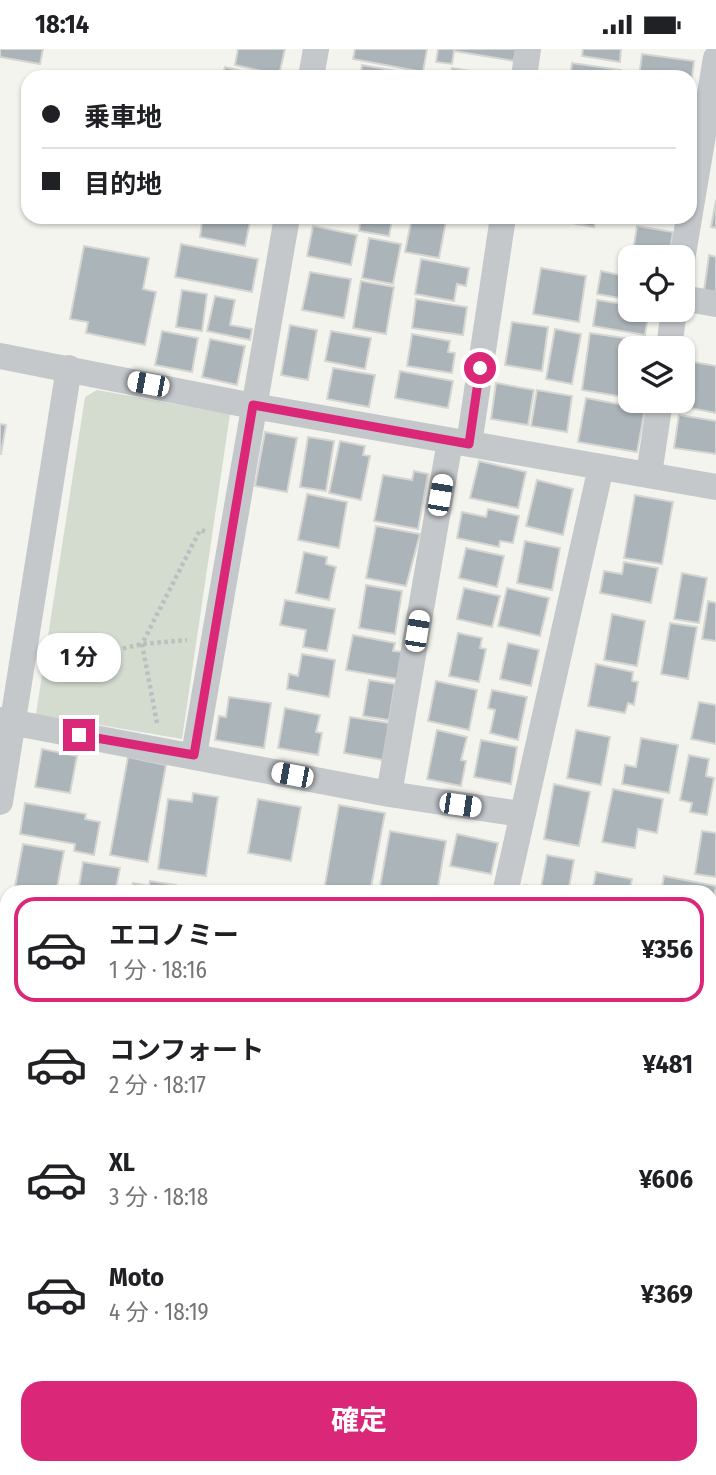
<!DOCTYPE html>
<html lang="ja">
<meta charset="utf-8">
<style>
body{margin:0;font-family:"Fira Sans Condensed","Noto Sans JP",sans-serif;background:#f2f2f2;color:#202124;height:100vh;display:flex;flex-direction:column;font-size:26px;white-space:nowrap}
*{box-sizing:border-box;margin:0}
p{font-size:23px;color:#757577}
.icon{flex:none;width:38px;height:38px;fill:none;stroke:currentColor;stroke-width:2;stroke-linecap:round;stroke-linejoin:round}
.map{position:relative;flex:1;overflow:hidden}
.sheet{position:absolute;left:0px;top:836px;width:718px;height:590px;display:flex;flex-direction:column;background:#fff;border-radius:21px 21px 0 0;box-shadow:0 2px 5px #0004}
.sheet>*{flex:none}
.top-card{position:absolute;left:21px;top:21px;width:676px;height:154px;border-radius:21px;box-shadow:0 2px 5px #0004;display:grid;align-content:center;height:154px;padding:0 21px;background:#fff}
.controls{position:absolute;left:618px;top:196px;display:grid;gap:14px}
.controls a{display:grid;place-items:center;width:77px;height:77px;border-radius:14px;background:#fff;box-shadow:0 2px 5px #0004;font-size:35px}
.end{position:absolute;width:32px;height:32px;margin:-16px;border:9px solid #db2777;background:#fff;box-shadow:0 0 0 4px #fff}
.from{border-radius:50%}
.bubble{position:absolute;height:49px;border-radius:21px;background:#fff;box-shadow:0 2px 5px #0004;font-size:23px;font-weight:700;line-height:49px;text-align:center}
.car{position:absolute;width:21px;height:42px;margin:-21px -10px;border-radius:9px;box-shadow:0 0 5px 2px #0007;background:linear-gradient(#fff 24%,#345 0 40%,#fff 0 76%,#345 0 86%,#fff 0)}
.top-card b{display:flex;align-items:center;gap:24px;height:66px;font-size:26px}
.top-card b+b{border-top:2px solid #e0e0e0}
.top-card i{width:18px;height:18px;background:#202124}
ul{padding:12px 0 0;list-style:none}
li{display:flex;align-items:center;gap:21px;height:105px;margin:0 14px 10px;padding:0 7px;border:4px solid transparent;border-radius:21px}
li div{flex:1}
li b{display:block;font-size:26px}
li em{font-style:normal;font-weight:700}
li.active{border-color:#db2777}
li>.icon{width:63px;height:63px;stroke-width:1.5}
.button{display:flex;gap:14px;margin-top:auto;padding:14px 21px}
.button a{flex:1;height:80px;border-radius:21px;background:#db2777;color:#fff;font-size:28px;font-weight:700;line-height:80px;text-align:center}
.status{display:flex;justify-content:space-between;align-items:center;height:49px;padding:0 35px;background:#fff;direction:ltr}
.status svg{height:19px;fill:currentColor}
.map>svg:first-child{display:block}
.green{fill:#d4dcd0}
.building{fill:#abb4b8;stroke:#d5d5d2;stroke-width:2}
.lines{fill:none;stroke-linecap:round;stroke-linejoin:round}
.path{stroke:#bcbec0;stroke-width:4.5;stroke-dasharray:3.5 3.5;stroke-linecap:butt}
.lane{stroke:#c5c8cb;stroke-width:12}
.street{stroke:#c5c8cb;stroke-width:26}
.secondary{stroke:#d2d8dc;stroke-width:37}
.route{stroke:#db2777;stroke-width:9}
</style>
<div class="status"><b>18:14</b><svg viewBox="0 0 49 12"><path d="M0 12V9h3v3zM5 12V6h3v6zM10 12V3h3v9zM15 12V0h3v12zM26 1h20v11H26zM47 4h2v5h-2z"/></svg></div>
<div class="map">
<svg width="716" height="1426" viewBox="0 0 716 1426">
<rect width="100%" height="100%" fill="#f4f4ef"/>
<path class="green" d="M97 341 230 365 182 690 36 665 85 348Z"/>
<path class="building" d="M0 0H43L40 15 0 8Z
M238 0H285L279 26 235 16Z
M355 0H427L423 23 353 10Z
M438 0H516L514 12 454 2 452 15 436 13Z
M583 0H621L620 13 582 7Z
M642 5 694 12 690 44V28H639Z
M572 14 621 21 620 28H570Z
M362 16 426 27V28H360Z
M225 18 263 27V28H222Z
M452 19 495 26V28H450Z
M716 151V179L711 178Z
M177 168H251L245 197 200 188 202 173Z
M361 168H403L402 172 392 170 389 187 359 182Z
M412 168 446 172 439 209 405 203Z
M539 168H596L594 178Z
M313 177 357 186 351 216 307 207Z
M637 177 673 183 669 208H632Z
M369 189 401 195 393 235 362 229Z
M181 195 258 210 252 243 175 228Z
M84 197 149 209 143 240 156 243 145 296 86 284 88 273 70 270Z
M709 206 716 208V244L704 242Z
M421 210 469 219 466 237 457 235 454 252 415 245Z
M541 219 586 227 579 273 533 265Z
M601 222 630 228V251L597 245Z
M310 223 351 230 344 269 302 261Z
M361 232 394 238 386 285 353 279Z
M182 241 207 245 202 282 176 278Z
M215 247 235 251 230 276 252 280 250 291 207 282Z
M416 250 467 258 463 286 412 279Z
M597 251 630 256V261H649L645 286 593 277Z
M512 273 548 278 542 322 505 316Z
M290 276 317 281 308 331 281 326Z
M555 280 581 285 572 335 546 330Z
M162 282 198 289 192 323 155 316Z
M331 282 371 289 365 320 325 312Z
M590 284 652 293 651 299H630V349L582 341Z
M412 285 450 292 448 303 455 304 452 324 407 317Z
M210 290 245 297 237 336 202 328Z
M688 312 716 317V364L680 357Z
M333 319 375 326 369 358 327 350Z
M400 322 453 332 448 359 395 349Z
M496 334 534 341 528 376 491 370Z
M537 341 572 347 567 383 531 377Z
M586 349 645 360 637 403 578 393Z
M679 366 716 372V405L674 399Z
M0 375 6 376 1 405H0Z
M265 383 297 389 287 443 255 437Z
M308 388 334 392 326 442 300 438Z
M340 392 365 397 363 406 370 407 361 451 329 444Z
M479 412 526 423 518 459 470 449Z
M414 422 428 425 418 480 374 472 383 426 412 431Z
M537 431 573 440 563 486 526 477Z
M307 445 347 453 339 499 298 491Z
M635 446 673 453 662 515 624 509Z
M488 460 519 467 513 494 500 492 499 498 457 489 462 463 486 468Z
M376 477 420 485 406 537 366 529Z
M525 492 560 499 552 541 517 534Z
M466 499 504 507 497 538 459 529Z
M304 503 327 508 326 515 336 518 329 551 296 544Z
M624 513 658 519 651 554 600 544 604 522 622 525Z
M682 524 707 529 699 574 674 570Z
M366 536 402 542 395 585 359 579Z
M464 539 500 547 492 578 457 570Z
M507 539 549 549 540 587 498 577Z
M285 551 335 560 327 602 303 598 306 581 280 576Z
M708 552 716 554V592L702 590Z
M612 565 645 572 637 617 604 611Z
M670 574 697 578 688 630 661 625Z
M458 584 482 589 480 599 486 600 479 633 449 627Z
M353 586 395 594 393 602 402 603 398 630 346 621Z
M508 594 539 601 531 637 500 630Z
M302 605 335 611 329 648 287 640 289 625 298 627Z
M596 615 633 623 632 632 638 633 634 656 628 654 625 664 588 657Z
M369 631 395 635 389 671 363 667Z
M436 632 477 641 469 681 428 672Z
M492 641 527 648 518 691 490 684 495 661 488 659Z
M229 648 271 654 264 699 215 691 219 667 226 668Z
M699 653 716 656V695L691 690Z
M285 659 320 666 316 683 322 684 318 706 278 699Z
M350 668 389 674 383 711 344 704Z
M437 681 467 688 461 711 466 712 461 737 427 730Z
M576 681 610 688 601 736 567 729Z
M641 689 678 696 669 744 622 735 625 716 636 718Z
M481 691 517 698 511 735 474 728Z
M42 700 77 707 70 744 35 738Z
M689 706 709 710 706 727 714 729 707 766 690 763 692 754 680 751Z
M128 708 166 716 148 813 110 806Z
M554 735 590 743 579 797 544 790Z
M613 740 663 750 657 784 638 780 635 799 602 793Z
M193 744 218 748 206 827 158 820 168 750 192 753Z
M258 750 301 758 291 812 248 804Z
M25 754 86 765 85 770 100 773 94 806 74 802 75 795 20 785Z
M339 756 385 764 370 844 324 841Z
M390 782 446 792 437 844H415L380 837Z
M702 782 716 784V828L695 825Z
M457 785 498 794 491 825 450 817Z
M23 795 64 802 56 844 15 838Z
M547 806 574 811 568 844H540Z
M83 813 120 819 115 844H78Z
M596 823 632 830 629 844H592Z
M664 827 716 837 710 877V844H661Z
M150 832 176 836 175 844H131L133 834 149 837Z
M525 836 539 839 538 844H524Z
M452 837 483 844H451Z
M710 891 716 892V948L710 947Z
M0 953 7 954V996L0 994Z
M0 1001 7 1002V1129L2 1163Z
M710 1201 716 1202V1426H627L628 1419H710Z
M245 1419H280L279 1426H243Z
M341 1419H354L353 1426H340Z"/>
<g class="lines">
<path class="path" d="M48 617 142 595 187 591
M157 674 142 595 200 481 207 483"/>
<path class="lane" d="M166 1426 167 1419"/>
<path class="street" d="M311 28 316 0
M524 28 528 0
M682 211 716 9
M682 249 716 255
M669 299 674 261
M0 307 253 357 716 438
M469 395 503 168
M649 425 660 352
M0 671 389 745 521 765
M194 706 287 168
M389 745 450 392
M0 753 69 319
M505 844 601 418"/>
<path class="secondary" d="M0 927 7 928
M710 1053 716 1054"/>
</g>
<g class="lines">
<path class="route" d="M79 686 194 706 253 356 469 395 480 319"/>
</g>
</svg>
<div class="controls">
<a><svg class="icon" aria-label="locate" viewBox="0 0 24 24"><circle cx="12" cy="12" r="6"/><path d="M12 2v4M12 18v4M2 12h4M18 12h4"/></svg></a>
<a><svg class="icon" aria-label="layers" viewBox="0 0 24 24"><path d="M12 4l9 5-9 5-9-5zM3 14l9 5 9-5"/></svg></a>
</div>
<i class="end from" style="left:480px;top:319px"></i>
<i class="end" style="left:79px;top:686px"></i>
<div class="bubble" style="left:37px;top:584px;width:84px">1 分</div>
<i class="car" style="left:148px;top:335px;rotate:281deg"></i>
<i class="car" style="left:440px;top:446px;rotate:10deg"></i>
<i class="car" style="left:417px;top:582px;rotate:9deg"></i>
<i class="car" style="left:292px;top:726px;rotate:281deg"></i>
<i class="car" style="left:460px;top:756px;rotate:98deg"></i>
<div class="top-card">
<b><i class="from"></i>乗車地</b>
<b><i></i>目的地</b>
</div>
<section class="sheet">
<ul>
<li class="active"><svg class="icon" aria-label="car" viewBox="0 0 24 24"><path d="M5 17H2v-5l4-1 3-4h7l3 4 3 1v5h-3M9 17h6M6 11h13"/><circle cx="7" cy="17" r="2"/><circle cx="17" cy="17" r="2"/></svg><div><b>エコノミー</b><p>1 分 · 18:16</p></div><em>¥356</em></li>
<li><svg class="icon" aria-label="car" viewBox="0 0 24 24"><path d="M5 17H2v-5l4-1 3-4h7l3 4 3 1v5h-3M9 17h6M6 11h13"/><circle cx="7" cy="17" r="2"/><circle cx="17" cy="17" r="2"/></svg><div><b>コンフォート</b><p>2 分 · 18:17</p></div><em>¥481</em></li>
<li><svg class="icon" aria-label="car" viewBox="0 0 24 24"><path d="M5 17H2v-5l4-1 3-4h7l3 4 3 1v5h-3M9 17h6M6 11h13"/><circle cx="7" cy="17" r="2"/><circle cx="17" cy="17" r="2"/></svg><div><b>XL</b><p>3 分 · 18:18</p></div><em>¥606</em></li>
<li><svg class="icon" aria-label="car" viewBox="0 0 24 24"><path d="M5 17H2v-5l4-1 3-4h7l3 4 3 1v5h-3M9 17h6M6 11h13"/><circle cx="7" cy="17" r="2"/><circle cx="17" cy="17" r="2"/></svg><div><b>Moto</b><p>4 分 · 18:19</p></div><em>¥369</em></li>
</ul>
<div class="button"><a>確定</a></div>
</section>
</div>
